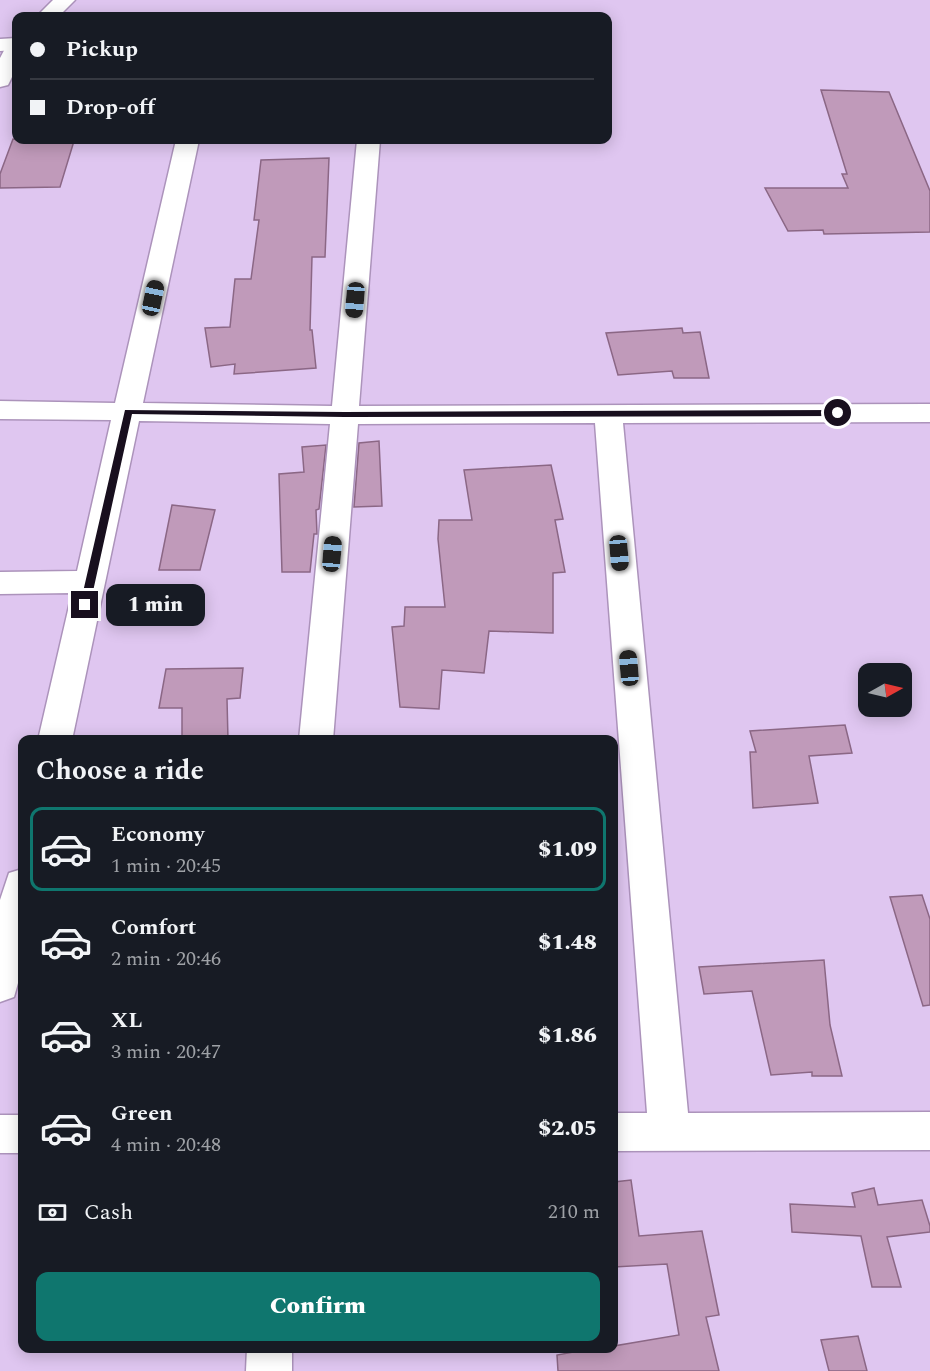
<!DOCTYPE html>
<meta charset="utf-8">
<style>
body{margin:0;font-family:Spectral,serif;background:#20242c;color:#f1f3f6;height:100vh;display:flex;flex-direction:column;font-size:22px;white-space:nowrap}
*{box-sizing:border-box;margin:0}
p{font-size:20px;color:#9ea1a6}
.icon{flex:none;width:33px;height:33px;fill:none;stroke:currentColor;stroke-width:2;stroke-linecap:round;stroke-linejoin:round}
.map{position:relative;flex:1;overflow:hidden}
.side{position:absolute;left:18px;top:735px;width:600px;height:618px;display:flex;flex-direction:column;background:#171b24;border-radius:12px;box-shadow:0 3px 15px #0003}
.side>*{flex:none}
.banner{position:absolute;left:12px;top:12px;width:600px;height:132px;border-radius:12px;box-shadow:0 3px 15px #0003;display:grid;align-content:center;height:132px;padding:0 18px;background:#171b24}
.needle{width:39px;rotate:82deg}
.fabs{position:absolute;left:858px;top:663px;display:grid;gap:12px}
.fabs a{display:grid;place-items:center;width:54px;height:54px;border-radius:12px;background:#171b24;box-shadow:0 3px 15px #0003;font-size:30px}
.end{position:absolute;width:27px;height:27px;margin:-14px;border:8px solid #180f1e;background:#fff;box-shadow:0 0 0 3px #fff}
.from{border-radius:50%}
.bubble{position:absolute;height:42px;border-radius:12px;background:#171b24;box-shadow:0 3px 15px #0003;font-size:20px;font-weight:800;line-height:42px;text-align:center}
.car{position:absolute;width:18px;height:36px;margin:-18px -9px;border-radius:8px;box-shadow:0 0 4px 2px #0007;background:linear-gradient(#222 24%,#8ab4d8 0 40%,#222 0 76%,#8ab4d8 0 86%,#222 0)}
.banner b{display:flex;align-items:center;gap:21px;height:57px;font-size:22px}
.banner b+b{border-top:2px solid #363941}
.banner i{width:15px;height:15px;background:#f1f3f6}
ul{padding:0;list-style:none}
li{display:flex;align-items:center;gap:18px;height:84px;margin:0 12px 9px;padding:0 6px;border:3px solid transparent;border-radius:12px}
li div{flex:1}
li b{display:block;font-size:22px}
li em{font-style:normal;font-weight:800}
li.current{border-color:#0f766e}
li>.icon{width:54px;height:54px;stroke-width:1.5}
h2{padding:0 18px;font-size:27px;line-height:72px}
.pay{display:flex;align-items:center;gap:15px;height:66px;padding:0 18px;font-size:22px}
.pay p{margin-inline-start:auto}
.primary-button{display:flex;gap:12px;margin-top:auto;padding:12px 18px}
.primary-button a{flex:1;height:69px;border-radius:12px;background:#0f766e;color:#fff;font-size:24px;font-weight:800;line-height:69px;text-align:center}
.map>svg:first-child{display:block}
.building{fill:#c09aba;stroke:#8b6785;stroke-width:1.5}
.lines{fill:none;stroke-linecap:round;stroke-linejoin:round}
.minor-casing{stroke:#ac93bb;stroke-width:3}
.highway-casing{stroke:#ac93bb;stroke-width:3}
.minor{fill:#fff;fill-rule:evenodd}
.highway{fill:#fff;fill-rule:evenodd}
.route{fill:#180f1e}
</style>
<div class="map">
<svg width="930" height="1371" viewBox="0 0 930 1371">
<rect width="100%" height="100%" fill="#dfc6f0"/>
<path class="building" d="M821 90 889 92 930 191V232L824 234 823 230 788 231 765 188H848L842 174H847Z
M13 139 74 141 60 187 0 188V174Z
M329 158 325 257H312L310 330H312L316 368 234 374 235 364 211 367 205 328 230 327 235 279H251L259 220H254L261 160Z
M682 328 683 333 700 332 709 378H674L672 371 618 375 606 333Z
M379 441 382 506 354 507 359 443Z
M326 445 319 509 316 510 317 534H314L310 572H282L279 474 304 472 302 447Z
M551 465 563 519 555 520 565 572 553 573V633L489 631 484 673 442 670 439 709 400 707 392 627 404 626 405 607H445L438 539 439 520H472L464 470Z
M172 505 215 510 200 570H159Z
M243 668 240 698 227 699 228 740H182V708H159L166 669Z
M845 725 852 753 809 756 818 803 753 808 750 752H756L750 731Z
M922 895 930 919V1005L923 1006 890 897Z
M824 960 830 1025 842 1076H812V1072L771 1075 752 991 704 994 699 967Z
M631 1180 639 1236 702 1231 719 1315 706 1317 719 1371H558L557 1355 595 1348H614V1346L679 1335 667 1264 614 1267V1182Z
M874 1188 878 1205 922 1200 930 1226V1232L887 1237 901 1287H872L861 1236 792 1232 790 1204 855 1207 852 1193Z
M858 1336 867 1371H829L821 1340Z"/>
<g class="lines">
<g class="minor-casing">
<path id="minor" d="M16 38V50L0 51V39Z
M176 140H199L143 403 332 406 357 140H380L359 406 930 404V422L623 423 688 1113 930 1112V1150L614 1151V1113H647L595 423 358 424 333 740H299L330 424 139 421 72 740H38L72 593 0 594V572L77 571 111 420 0 419V401L115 403Z
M22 869V969L14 997 0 1002V900L9 873Z
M0 1115H22V1153H0Z
M247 1348H292V1371H246Z"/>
</g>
<g class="highway-casing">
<path id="highway" d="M53 0H75L59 16H37Z
M16 42V69L8 85 0 87V58L8 43Z"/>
</g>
<use href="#minor" class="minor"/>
<use href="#highway" class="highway"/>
</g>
<path class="route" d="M125 410 345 412 838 410 842 413 838 416 345 417 132 414 90 605 85 608 80 605Z"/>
</svg>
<div class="fabs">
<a><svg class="needle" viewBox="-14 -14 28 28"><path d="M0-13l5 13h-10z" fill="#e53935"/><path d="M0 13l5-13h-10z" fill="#9ea1a6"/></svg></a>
</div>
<i class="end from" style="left:838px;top:413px"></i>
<i class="end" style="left:85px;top:605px"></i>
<div class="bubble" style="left:106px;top:584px;width:99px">1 min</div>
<i class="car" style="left:153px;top:298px;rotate:12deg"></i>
<i class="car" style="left:355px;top:300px;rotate:185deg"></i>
<i class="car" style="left:619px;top:553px;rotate:175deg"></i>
<i class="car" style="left:332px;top:554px;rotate:5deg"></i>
<i class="car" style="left:629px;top:668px;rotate:355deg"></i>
<div class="banner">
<b><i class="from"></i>Pickup</b>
<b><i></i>Drop-off</b>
</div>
<section class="side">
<h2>Choose a ride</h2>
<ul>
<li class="current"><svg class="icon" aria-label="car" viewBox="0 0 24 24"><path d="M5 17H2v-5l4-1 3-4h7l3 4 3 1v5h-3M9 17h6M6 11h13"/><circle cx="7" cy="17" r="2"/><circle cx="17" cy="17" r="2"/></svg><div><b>Economy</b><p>1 min · 20:45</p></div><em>$1.09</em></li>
<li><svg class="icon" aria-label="car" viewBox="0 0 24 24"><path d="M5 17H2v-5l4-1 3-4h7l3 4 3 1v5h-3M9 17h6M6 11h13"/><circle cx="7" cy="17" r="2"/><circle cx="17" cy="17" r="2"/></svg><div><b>Comfort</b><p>2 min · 20:46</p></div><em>$1.48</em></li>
<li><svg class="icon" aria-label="car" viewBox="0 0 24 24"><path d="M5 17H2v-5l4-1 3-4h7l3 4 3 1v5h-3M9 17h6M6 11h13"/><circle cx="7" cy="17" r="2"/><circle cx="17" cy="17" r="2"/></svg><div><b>XL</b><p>3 min · 20:47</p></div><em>$1.86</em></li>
<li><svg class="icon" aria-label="car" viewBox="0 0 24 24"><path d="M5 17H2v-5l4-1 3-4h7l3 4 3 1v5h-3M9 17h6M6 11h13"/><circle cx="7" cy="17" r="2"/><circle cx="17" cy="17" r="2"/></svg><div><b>Green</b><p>4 min · 20:48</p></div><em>$2.05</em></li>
</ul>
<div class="pay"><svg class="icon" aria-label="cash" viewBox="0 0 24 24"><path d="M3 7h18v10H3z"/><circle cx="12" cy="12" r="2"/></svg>Cash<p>210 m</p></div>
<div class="primary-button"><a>Confirm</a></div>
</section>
</div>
